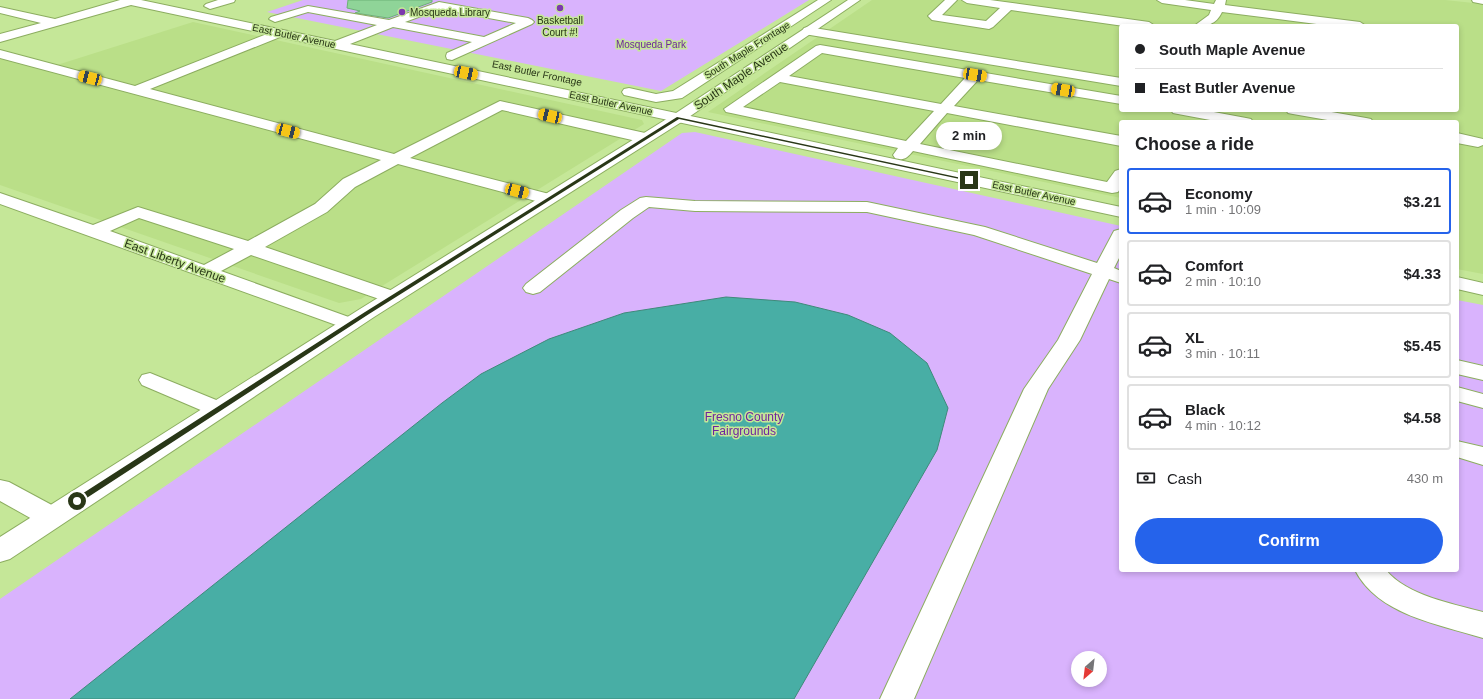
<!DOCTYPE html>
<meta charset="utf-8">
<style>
body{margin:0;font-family:Helvetica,sans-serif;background:#f6f6f6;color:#202124;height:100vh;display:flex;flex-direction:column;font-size:15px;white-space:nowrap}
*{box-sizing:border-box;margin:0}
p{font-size:13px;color:#757577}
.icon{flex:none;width:22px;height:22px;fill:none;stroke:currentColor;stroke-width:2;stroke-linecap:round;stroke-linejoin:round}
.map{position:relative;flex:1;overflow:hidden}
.drawer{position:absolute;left:1119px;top:120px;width:340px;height:452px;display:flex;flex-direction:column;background:#fff;border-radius:4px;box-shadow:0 2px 6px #0003}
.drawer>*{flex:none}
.hud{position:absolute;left:1119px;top:24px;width:340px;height:88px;border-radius:4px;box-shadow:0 2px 6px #0003;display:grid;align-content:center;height:88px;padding:0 16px;background:#fff}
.needle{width:26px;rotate:208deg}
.controls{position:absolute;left:1071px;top:651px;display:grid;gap:8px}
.controls a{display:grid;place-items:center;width:36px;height:36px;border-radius:50%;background:#fff;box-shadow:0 2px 6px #0003;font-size:20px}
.end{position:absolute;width:18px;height:18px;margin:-9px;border:5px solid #293717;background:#fff;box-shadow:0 0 0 2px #fff}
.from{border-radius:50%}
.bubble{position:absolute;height:28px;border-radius:14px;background:#fff;box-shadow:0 2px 6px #0003;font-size:13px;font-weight:800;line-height:28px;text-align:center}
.car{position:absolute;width:12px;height:24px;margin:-12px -6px;border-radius:5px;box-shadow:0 0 3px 1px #0007;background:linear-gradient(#f5c518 24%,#345 0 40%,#f5c518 0 76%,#345 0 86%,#f5c518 0)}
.hud b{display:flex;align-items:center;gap:14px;height:38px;font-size:15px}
.hud b+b{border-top:1px solid #e0e0e0}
.hud i{width:10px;height:10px;background:#202124}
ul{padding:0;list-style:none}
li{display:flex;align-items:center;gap:12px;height:66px;margin:0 8px 6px;padding:0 8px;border:2px solid #e0e0e0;border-radius:4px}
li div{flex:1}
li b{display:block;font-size:15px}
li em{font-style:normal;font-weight:800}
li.on{border-color:#2563eb}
li>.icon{width:36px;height:36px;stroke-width:1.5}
h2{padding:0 16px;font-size:18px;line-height:48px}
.pay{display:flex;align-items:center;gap:10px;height:44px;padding:0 16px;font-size:15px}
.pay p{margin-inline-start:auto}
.cta{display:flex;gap:8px;margin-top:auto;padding:8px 16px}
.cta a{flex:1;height:46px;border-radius:24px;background:#2563eb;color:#fff;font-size:16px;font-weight:800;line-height:46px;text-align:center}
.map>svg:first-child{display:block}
.built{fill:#badf88;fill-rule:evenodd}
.green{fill:#d9b3fd;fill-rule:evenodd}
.water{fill:#48aea5;stroke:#3f8a7a}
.building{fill:#8fd498;stroke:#6db176}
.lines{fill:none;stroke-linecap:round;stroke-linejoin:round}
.minor-casing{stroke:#8cad60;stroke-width:2}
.major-casing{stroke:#8cad60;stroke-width:2}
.minor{fill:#fff;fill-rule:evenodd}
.major{fill:#fff;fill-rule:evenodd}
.route{fill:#293717}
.poi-dot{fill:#7c39ad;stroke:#c5e798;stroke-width:1.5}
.labels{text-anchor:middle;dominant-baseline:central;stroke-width:3;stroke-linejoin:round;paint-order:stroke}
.far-poi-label{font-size:10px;fill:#293717;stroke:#c5e798;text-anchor:start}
.far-street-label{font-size:10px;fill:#293717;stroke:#c5e798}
.far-park-label{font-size:10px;fill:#6e239e;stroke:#c5e798}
.street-label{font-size:12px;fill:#293717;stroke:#c5e798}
.park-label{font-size:12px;fill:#6e239e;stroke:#c5e798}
</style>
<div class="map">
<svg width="1483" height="699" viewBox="0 0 1483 699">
<rect width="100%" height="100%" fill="#c5e798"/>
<path class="built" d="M872 0H1445L1483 4V274L1457 269V122H1121V198L708 112ZM1121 26H1457V110H1121Z
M193 22 642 120 644 124 361 299 339 303 0 185V51L57 65Z"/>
<path class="green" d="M303 0H809L661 91 267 12Z
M695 132 1121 226V570H1457V300L1483 305V699H0V599L682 133ZM1078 658H1100V680H1078Z"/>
<path class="water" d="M726 297 795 302 848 315 890 333 927 363 948 408 937 450 794 699H70L442 403 481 374 549 339 624 313Z"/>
<path class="building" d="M348 0H432V2L388 18 355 13 360 11 347 8Z"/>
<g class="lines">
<g class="minor-casing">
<path id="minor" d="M120 0H141L335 41 377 25 308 12 275 22 269 19 271 17 308 6 389 20 439 2 528 18 532 20 534 22 532 24 452 60 447 59 446 56 447 53 472 42 393 27 350 44 1121 207V217L280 37 150 89 394 154 500 101 645 133 650 135 653 138 650 141 645 143 502 110 410 158 553 195 556 199 553 203 547 204 398 164 355 187 327 212 265 247 399 293 402 297 399 301 392 303 385 301 251 255 221 271 357 320 361 324 357 328 350 330 0 204V193L93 225 138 207 248 241 315 204 343 179 381 160 0 58V50L135 86 267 34 131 5 0 42V34L41 23 0 13V7L55 19ZM440 9 516 23 484 37 405 22ZM139 218 234 249 204 265 110 231Z
M218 0H235L234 2 210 9 204 6 206 4Z
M818 0H831L682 98 656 102 624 95 622 92 624 89 629 88 656 94 673 91Z
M945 0H957L942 15 986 21 1000 8 967 3 962 0H990L1149 22 1155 26H1124L1011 10 993 27 989 29 932 20 928 16Z
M1157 0H1185L1214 4 1216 0H1226L1225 5 1360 22 1366 26H1332L1222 12C1216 25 1207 26 1194 26L1209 15 1211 10 1162 3Z
M1472 0H1483V4L1473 2Z
M808 27 1121 78V86L804 34 802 31 804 28Z
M820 45 1121 96V104L978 80 954 106 1121 136V146L947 113 920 144 1107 182 1115 171 1121 169V187L1118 192 1112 193 913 151C907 158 904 161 895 158L893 155 898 148 731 113 726 112 724 109 816 46ZM822 53 965 78 941 104 789 76ZM780 82 934 111 906 141 743 107Z
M1171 110H1203L1246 118 1251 119 1253 122H1221L1178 114 1173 113Z
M1286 110H1320L1366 118 1371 119 1373 122H1339L1293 114 1288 113Z
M1457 133 1483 139V145L1478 147 1457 143Z
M646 197 695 201 867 202 985 227 1097 263 1114 231 1121 229V254L1114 268 1121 271V283L1109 279 1080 340 1048 389 914 699H880L1024 389 1058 340 1092 274 974 235 867 212 695 211 649 207 633 218 540 292 533 294 526 292 523 288 526 284 621 210 640 198Z
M1457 277 1483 283V295L1457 289Z
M1457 360 1483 366V380L1457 374Z
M150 373 226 404 230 409 226 414 218 417 210 414 142 385 139 380 142 375Z
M1457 387 1483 394V408L1457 401Z
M1457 441 1483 447V465L1457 457Z
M0 480 9 482 61 510 65 517 61 524 51 527 41 524 0 501Z
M1355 570H1386C1406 595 1453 604 1483 612V638C1438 624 1378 615 1355 570Z"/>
</g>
<g class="major-casing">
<path id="major" d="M848 0H860L683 121 374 317 10 559 0 562V537L360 309 673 115Z"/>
</g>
<use href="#minor" class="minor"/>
<use href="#major" class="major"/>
</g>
<path class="route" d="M677 117 971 180 969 181 679 119 369 314 79 503H74V499L365 312Z"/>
<g class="poi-dot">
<circle cx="560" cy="8" r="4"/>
<circle cx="402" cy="12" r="4"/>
</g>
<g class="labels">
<g class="far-poi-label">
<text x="410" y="12">Mosqueda Library</text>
<text x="560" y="20" text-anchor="middle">Basketball<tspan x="560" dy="12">Court #!</tspan></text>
</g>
<g class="far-street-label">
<text transform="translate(294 36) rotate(12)">East Butler Avenue</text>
<text transform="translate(747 50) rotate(-32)">South Maple Frontage</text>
<text transform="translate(537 73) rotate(12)">East Butler Frontage</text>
<text transform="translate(611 103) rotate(12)">East Butler Avenue</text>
<text transform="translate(1034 193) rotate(12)">East Butler Avenue</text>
</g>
<g class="far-park-label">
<text x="651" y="44">Mosqueda Park</text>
</g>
<g class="street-label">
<text transform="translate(741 76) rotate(-34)">South Maple Avenue</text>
<text transform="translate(175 261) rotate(20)">East Liberty Avenue</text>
</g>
<g class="park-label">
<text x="744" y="417">Fresno County<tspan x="744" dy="14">Fairgrounds</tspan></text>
</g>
</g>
</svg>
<div class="controls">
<a><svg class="needle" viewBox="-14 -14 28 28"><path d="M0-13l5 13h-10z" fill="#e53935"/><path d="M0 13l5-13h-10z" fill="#757577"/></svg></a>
</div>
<i class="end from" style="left:77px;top:501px"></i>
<i class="end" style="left:969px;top:180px"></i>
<div class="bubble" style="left:936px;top:122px;width:66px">2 min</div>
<i class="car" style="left:466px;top:73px;rotate:102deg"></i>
<i class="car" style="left:975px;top:75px;rotate:100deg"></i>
<i class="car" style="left:90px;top:78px;rotate:285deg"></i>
<i class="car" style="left:1063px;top:90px;rotate:280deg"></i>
<i class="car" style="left:550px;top:116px;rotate:283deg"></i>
<i class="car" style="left:288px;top:131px;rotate:105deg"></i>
<i class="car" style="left:517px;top:191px;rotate:105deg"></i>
<div class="hud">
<b><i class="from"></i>South Maple Avenue</b>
<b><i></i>East Butler Avenue</b>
</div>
<section class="drawer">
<h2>Choose a ride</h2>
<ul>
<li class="on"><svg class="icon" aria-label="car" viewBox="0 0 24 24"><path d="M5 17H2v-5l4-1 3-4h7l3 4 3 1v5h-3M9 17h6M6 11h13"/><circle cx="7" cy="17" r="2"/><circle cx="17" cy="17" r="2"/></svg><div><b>Economy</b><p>1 min · 10:09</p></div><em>$3.21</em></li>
<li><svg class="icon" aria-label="car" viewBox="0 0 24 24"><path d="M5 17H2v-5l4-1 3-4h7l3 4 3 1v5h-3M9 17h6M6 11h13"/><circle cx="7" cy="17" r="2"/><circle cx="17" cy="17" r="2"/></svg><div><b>Comfort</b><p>2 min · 10:10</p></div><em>$4.33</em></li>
<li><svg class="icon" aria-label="car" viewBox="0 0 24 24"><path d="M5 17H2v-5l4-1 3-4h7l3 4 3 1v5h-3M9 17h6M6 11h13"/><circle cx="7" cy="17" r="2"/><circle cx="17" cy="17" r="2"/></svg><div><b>XL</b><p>3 min · 10:11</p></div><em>$5.45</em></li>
<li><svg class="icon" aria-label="car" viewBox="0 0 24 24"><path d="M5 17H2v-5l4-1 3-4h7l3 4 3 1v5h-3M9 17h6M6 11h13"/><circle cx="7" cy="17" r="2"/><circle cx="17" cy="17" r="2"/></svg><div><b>Black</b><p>4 min · 10:12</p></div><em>$4.58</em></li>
</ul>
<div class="pay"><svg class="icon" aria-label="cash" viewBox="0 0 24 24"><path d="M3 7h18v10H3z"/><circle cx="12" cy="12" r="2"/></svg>Cash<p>430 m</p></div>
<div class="cta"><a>Confirm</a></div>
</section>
</div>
